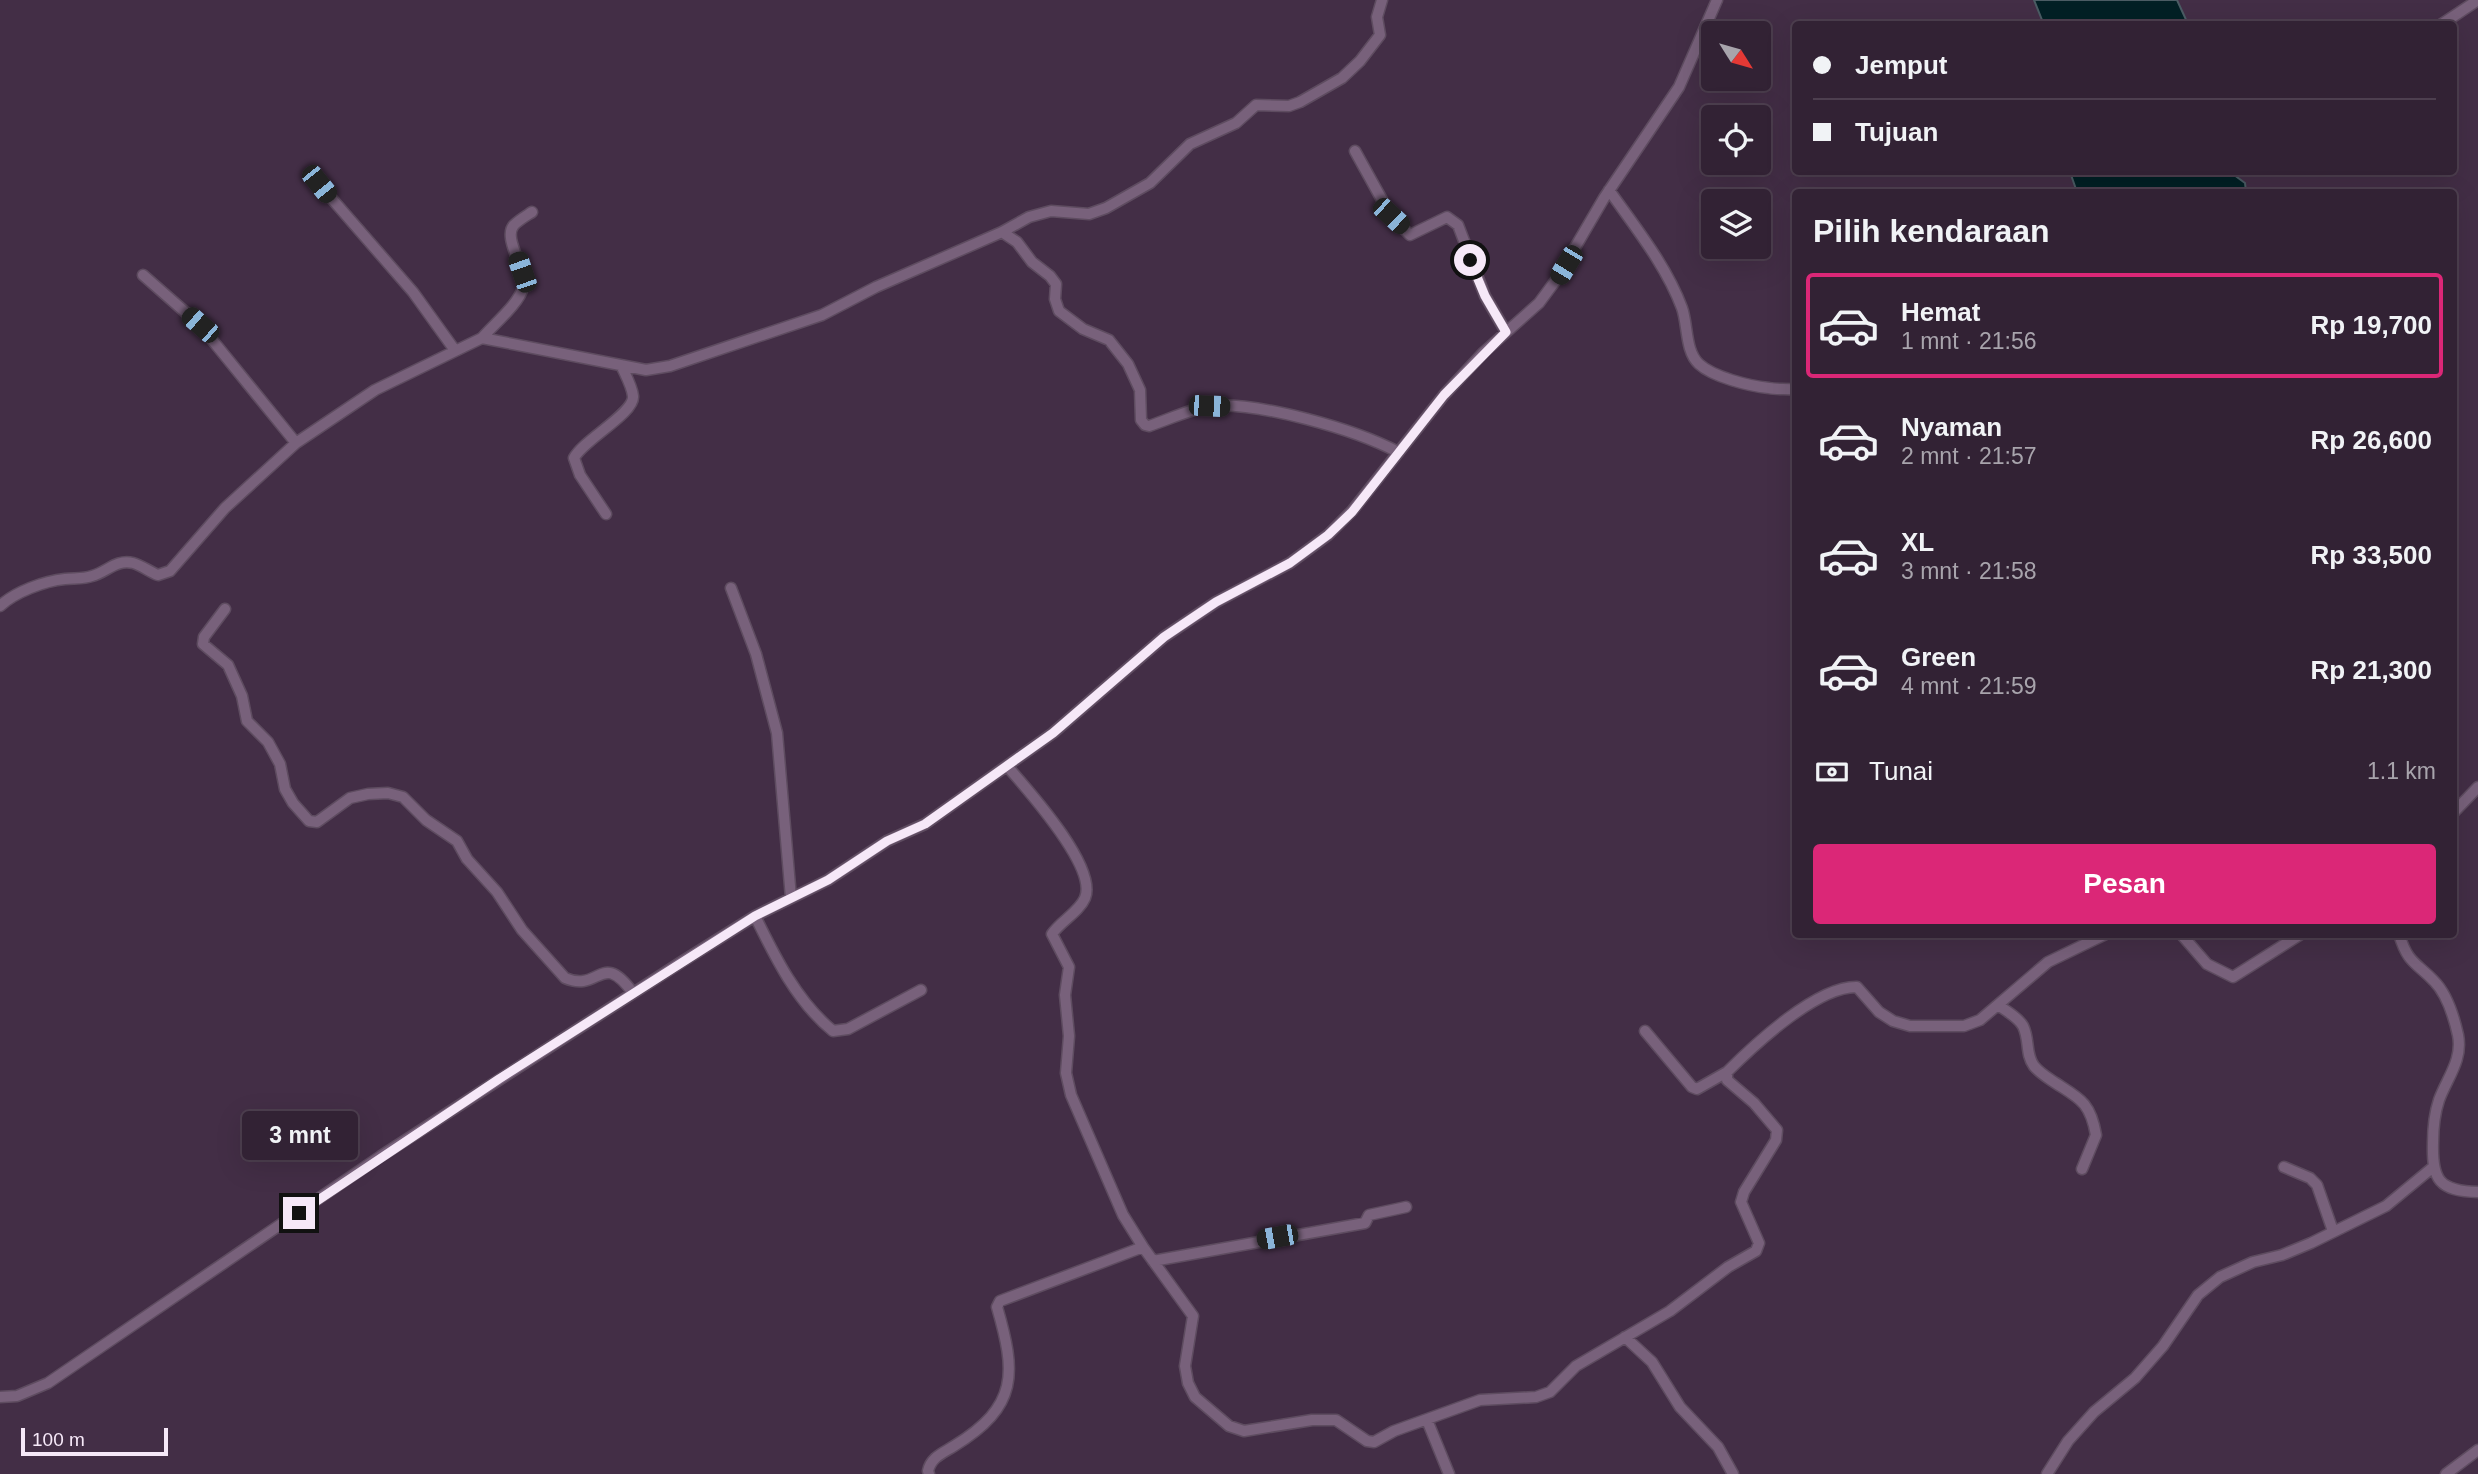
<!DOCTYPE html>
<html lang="id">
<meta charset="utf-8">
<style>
body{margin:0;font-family:Arial,sans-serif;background:#3d2f40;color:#f1f3f6;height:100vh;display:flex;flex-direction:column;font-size:26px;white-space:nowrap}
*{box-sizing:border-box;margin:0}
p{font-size:23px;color:#a8a4ac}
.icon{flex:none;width:38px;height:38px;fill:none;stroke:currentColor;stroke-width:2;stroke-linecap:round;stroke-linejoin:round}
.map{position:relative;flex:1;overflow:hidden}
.drawer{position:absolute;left:1792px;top:189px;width:665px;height:749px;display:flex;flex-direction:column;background:#322234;border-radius:7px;box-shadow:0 7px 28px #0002,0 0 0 2px #4d3f4f}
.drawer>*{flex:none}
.guide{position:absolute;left:1792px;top:21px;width:665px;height:154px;border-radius:7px;box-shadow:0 7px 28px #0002,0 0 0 2px #4d3f4f;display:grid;align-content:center;height:154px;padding:0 21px;background:#322234}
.needle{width:46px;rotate:127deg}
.controls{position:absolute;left:1701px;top:21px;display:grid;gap:14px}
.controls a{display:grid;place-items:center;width:70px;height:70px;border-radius:7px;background:#322234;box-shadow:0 7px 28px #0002,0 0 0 2px #4d3f4f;font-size:35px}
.scale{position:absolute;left:21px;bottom:18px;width:147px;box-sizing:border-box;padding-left:7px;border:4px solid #f6e8f8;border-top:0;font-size:19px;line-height:24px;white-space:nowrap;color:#f6e8f8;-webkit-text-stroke:5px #432e46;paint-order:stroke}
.end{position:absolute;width:32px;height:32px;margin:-16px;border:9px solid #f6e8f8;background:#111;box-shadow:0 0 0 4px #111}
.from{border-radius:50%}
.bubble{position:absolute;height:49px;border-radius:7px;background:#322234;box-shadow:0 7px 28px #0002,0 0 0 2px #4d3f4f;font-size:23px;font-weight:700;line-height:49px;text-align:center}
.car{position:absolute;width:21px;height:42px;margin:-21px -10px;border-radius:9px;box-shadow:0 0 5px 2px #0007;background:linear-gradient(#222 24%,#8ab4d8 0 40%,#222 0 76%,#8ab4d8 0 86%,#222 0)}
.guide b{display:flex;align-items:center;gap:24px;height:66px;font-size:26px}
.guide b+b{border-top:2px solid #4d3f4f}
.guide i{width:18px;height:18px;background:#f1f3f6}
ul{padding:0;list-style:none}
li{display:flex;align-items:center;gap:21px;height:105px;margin:0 14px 10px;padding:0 7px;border:4px solid transparent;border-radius:7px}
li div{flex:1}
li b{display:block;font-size:26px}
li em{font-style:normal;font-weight:700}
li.selected{border-color:#db2777}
li>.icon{width:63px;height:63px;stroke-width:1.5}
h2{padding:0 21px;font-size:32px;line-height:84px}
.pay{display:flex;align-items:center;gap:18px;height:77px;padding:0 21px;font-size:26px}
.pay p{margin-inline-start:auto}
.primary-button{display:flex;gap:14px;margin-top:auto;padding:14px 21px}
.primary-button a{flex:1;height:80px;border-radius:7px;background:#db2777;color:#fff;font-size:28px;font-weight:700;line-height:80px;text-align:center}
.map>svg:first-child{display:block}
.water{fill:#022025;stroke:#4b5c64;stroke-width:2}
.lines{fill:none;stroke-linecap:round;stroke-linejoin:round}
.minor-casing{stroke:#5e4c60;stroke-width:13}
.minor{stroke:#78617b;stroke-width:10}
.route{stroke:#f6e8f8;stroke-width:9}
</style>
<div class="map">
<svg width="2478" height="1474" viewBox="0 0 2478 1474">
<rect width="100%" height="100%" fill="#432e46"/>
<path class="water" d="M2034 0H2177L2188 24H2038L2042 20Z
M2070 172H2230L2245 183 2246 192H2077Z"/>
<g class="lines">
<g class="minor-casing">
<path id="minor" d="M2442 24 2478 0
M1355 151 1391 216 1410 235 1447 217 1458 225 1485 296 1506 332
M319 184 413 292 454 349
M1609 190C1635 227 1666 265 1682 308 1688 325 1685 351 1699 364 1713 377 1749 386 1769 388 1778 390 1787 388 1796 390
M1002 232 1017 242 1032 262 1050 276 1056 284 1055 299 1059 311 1083 329 1109 340 1128 364 1140 390 1141 420 1145 425 1149 426C1167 420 1193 408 1211 406 1260 402 1354 429 1398 452
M143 275 200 325 296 443
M482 338C493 325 520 303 523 287 527 269 502 238 514 225 519 220 526 216 532 212
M606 514 580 475 574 458C583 440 635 413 633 396 632 386 625 374 621 365
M731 588 756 654 777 733 791 898
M0 606C15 592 44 581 65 579 74 578 84 579 92 576 107 572 116 559 133 563 141 565 150 572 158 575L170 571 225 508 296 443 375 390 482 338 646 370 670 366 822 315 876 287 1002 232 1029 217 1051 211 1089 214 1106 208 1150 183 1190 144 1236 123 1256 105 1289 106 1300 102 1342 78 1360 61 1380 35 1377 17 1382 0
M225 609 204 637 203 644 228 665 242 696 247 721 268 742 280 764 285 789 293 803 309 821 317 822 350 798 368 794 388 793 403 797 426 820 457 841 467 859 497 892 522 930 565 978C600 993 601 949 633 993
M1007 766C1027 789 1098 867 1085 898 1079 912 1061 921 1052 934L1069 967 1065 995 1069 1036 1066 1073 1071 1095 1123 1215 1143 1247 1193 1316 1185 1366 1188 1383 1195 1397 1229 1426 1244 1431 1312 1420H1336L1367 1441 1374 1442 1394 1431 1480 1400 1536 1397 1550 1392 1576 1366 1670 1311 1728 1267 1756 1251 1759 1243 1741 1202 1744 1192 1776 1140 1777 1130 1754 1103 1727 1080V1072C1755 1044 1817 986 1857 987L1879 1012 1893 1021 1910 1026H1964L1980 1020 2048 962 2106 934
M2454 812 2478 787
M755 916C775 957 797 1002 833 1031L848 1029 921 990
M2181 934 2207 964 2233 977 2301 934
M2399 934C2408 964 2416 962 2434 981 2446 993 2454 1017 2458 1035 2463 1060 2447 1078 2439 1100 2434 1115 2433 1128 2433 1143 2432 1180 2439 1191 2478 1192
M1998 1005C2006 1011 2018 1017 2023 1026 2030 1040 2025 1054 2034 1066 2039 1072 2045 1076 2051 1080 2078 1098 2090 1100 2096 1135L2082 1169
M1645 1031 1692 1087 1697 1089 1727 1072
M2284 1167 2310 1178 2317 1185 2333 1231
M1153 1261 1365 1223 1369 1215 1406 1207
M1625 1337 1652 1362 1680 1407 1718 1447 1733 1474
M0 1397 17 1396 48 1383 381 1156 683 961 755 916 828 880 887 841 925 824 1053 733 1164 637 1216 602 1290 563 1328 535 1352 511 1444 395 1484 352 1539 303 1556 280 1604 198 1679 87 1717 0
M1427 1420 1449 1474
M929 1474 928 1471C931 1457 943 1453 954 1446 1019 1406 1016 1373 997 1307L1000 1301 1143 1247
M2047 1474 2068 1441 2094 1412 2135 1378 2163 1346 2198 1295 2220 1277 2253 1262 2282 1255 2311 1243 2386 1206 2432 1168
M2446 1474 2478 1450"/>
</g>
<use href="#minor" class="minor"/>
</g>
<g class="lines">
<path class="route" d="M299 1213 499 1079 755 916 828 880 887 841 925 824 1053 733 1164 637 1216 602 1290 563 1328 535 1352 512 1444 395 1506 332 1485 296 1470 260"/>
</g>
</svg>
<div class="controls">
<a><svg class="needle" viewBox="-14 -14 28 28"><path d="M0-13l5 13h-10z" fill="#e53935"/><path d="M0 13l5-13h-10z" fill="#a8a4ac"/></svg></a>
<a><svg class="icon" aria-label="locate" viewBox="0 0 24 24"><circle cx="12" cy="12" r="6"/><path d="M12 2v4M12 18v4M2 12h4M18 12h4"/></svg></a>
<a><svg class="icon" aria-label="layers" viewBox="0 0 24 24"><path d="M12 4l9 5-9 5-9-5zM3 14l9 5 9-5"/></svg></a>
</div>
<div class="scale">100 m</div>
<i class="end from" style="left:1470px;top:260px"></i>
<i class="end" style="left:299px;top:1213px"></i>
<div class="bubble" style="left:242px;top:1111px;width:116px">3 mnt</div>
<i class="car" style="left:319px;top:184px;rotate:141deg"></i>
<i class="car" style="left:1391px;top:216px;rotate:133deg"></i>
<i class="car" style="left:1566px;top:265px;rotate:211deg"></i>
<i class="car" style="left:522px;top:272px;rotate:341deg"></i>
<i class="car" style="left:200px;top:325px;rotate:311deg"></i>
<i class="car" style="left:1209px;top:406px;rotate:92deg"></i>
<i class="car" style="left:1277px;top:1237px;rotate:260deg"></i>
<div class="guide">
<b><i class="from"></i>Jemput</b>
<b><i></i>Tujuan</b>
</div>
<section class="drawer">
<h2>Pilih kendaraan</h2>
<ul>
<li class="selected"><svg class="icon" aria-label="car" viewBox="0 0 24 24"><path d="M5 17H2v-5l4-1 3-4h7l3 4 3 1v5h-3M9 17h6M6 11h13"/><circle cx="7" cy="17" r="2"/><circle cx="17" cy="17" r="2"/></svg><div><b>Hemat</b><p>1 mnt · 21:56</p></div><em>Rp 19,700</em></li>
<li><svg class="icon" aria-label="car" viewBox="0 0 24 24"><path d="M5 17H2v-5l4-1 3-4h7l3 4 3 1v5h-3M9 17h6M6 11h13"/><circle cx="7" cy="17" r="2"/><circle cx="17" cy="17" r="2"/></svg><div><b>Nyaman</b><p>2 mnt · 21:57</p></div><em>Rp 26,600</em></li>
<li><svg class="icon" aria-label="car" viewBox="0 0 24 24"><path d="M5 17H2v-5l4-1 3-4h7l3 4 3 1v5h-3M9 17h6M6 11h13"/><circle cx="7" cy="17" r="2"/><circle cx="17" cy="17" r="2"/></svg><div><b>XL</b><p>3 mnt · 21:58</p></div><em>Rp 33,500</em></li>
<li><svg class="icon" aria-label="car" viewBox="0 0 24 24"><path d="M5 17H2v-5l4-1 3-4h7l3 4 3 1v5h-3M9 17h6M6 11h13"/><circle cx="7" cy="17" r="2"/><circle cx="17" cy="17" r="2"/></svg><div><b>Green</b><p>4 mnt · 21:59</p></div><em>Rp 21,300</em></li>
</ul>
<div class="pay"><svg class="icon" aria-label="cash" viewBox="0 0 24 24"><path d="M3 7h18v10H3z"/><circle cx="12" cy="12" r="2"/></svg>Tunai<p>1.1 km</p></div>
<div class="primary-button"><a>Pesan</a></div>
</section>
</div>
